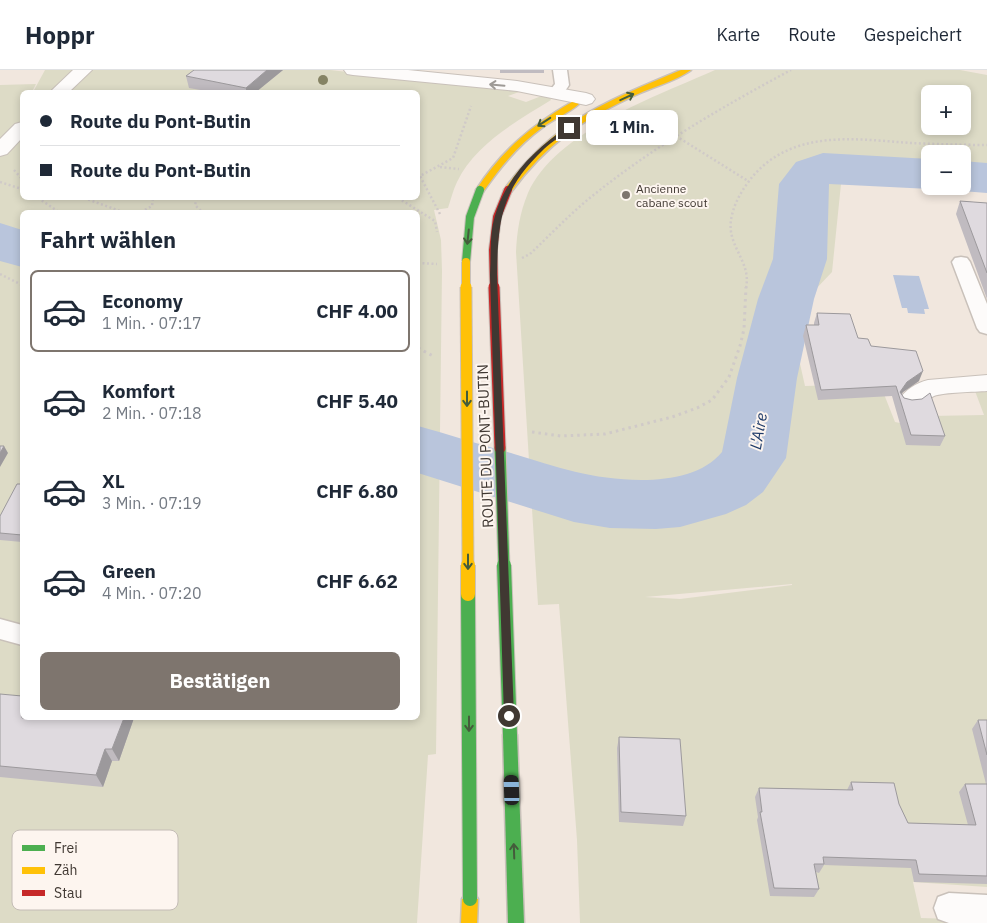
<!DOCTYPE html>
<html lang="de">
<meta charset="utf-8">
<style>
body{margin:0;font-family:"IBM Plex Sans",sans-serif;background:#f2f2f3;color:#1f2937;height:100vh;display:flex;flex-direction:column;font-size:19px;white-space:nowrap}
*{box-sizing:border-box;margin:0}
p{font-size:16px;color:#747a83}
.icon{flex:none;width:28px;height:28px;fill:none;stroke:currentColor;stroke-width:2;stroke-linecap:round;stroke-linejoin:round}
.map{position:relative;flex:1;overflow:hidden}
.sheet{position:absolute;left:20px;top:140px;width:400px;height:510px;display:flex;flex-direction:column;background:#fff;border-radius:8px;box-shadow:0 2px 8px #0003}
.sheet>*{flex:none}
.banner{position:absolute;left:20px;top:20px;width:400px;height:110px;border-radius:8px;box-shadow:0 2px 8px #0003;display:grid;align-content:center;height:110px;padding:0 20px;background:#fff}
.tools{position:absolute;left:921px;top:15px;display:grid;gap:10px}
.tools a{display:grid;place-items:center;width:50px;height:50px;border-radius:8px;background:#fff;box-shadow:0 2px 8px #0003;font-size:25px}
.end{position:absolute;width:22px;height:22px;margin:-11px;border:6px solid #403832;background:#fff;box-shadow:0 0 0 2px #fff}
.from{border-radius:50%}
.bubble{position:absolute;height:35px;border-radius:8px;background:#fff;box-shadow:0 2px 8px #0003;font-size:16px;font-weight:700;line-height:35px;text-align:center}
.car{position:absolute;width:15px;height:30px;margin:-15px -8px;border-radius:6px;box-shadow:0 0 4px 1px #0007;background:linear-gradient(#222 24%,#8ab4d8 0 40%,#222 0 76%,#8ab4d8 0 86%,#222 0)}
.banner b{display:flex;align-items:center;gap:18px;height:48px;font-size:19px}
.banner b+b{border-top:1px solid #e0e1e3}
.banner i{width:12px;height:12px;background:#1f2937}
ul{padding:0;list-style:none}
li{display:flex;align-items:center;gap:15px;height:82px;margin:0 10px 8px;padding:0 10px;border:2px solid transparent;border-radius:8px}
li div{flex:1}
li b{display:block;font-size:19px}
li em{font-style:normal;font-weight:700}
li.current{border-color:#7e756e}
li>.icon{width:45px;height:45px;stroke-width:1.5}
h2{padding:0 20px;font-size:22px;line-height:60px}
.action{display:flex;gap:10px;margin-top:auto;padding:10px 20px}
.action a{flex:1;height:58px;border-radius:8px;background:#7e756e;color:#fff;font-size:20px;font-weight:700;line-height:58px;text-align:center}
header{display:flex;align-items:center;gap:30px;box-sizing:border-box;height:70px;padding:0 25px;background:#fff;border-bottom:1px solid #e0e1e3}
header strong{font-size:24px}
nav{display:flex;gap:28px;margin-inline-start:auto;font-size:18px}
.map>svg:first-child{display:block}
.green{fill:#dddbc6;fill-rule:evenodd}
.water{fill:#b9c5dc}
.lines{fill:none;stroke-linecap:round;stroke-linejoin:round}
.river{fill:#b9c5dc;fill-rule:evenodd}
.lane-casing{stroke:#c9c1ba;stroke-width:3}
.street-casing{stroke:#c9c1ba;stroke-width:2}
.fast-casing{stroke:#c9c1ba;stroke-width:3}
.slow-casing{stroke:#c9c1ba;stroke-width:3}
.path-far1{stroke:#d0cac8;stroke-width:2.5;stroke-dasharray:2 2.5;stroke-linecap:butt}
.path{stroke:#d0cac8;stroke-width:3;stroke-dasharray:2.5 4;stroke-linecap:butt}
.lane{fill:#fdfbfa;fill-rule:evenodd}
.street{fill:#fdfbfa;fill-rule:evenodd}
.fast{fill:#4caf50;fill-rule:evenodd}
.slow{fill:#ffc107;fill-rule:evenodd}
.fast-bridge-far2-casing{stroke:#c9c1ba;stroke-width:10;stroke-linecap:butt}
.fast-bridge-far1-casing{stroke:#c9c1ba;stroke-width:13;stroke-linecap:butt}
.fast-bridge-casing{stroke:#c9c1ba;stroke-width:16;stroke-linecap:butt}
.slow-bridge-far2-casing{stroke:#c9c1ba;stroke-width:10;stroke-linecap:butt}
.slow-bridge-far1-casing{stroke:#c9c1ba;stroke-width:13;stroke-linecap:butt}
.slow-bridge-casing{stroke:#c9c1ba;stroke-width:16;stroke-linecap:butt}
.jam-bridge-far1-casing{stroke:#c9c1ba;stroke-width:10;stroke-linecap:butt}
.jam-bridge-casing{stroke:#c9c1ba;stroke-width:13;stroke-linecap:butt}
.fast-bridge-far2{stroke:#4caf50;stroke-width:8}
.fast-bridge-far1{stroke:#4caf50;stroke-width:11}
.fast-bridge{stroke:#4caf50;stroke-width:14}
.slow-bridge-far2{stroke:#ffc107;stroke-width:8}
.slow-bridge-far1{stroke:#ffc107;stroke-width:11}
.slow-bridge{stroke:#ffc107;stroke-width:14}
.jam-bridge-far1{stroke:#c62828;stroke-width:8}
.jam-bridge{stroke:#c62828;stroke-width:11}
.tree{fill:#858364}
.wall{fill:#c0bbc0}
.shaded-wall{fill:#9c999c}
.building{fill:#dfdadf;stroke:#9c999c}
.oneway{stroke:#9e9a96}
.oneway2{stroke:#445c3b}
.route{fill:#403832}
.poi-dot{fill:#7e756e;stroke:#fdf5ef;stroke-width:2}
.labels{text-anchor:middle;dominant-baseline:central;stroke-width:4;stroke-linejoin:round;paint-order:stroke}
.far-poi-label{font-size:12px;fill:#403832;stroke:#fdf5ef;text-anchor:start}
.street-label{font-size:15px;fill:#403832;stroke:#fdf5ef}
.water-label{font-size:16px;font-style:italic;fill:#1f3b69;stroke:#fdf5ef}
.key{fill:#fdf5ef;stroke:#c4bcb6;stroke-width:1}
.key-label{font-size:14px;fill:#403832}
</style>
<header>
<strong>Hoppr</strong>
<nav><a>Karte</a><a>Route</a><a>Gespeichert</a></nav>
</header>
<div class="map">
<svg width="987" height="853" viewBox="0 0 987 853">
<rect width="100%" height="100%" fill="#f1e7de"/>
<path class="green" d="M45 0H76L52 22H33Z
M91 0H330L517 21 519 22 508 26 526 32 544 25 549 26 551 30C517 51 475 74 457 112 453 120 451 129 448 138L434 140 441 170 442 201 436 684 428 685 417 853H0V86L22 64V128H418V22H66ZM22 142H418V648H22Z
M715 0H960L987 5V119L944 116H962V84H930V115L894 113 841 114 832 202 796 240 799 258 796 276 805 316 880 314 895 352 900 353 930 346 984 345 975 321H987V817L913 812 921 848 987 850V853H580L577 770 559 534 538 535 516 182C517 161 520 142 528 123 556 61 657 26 715 0ZM930 24H962V56H930ZM792 515 680 529 645 527 792 514Z
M36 14 32 22H22V51L0 73V15Z"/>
<path class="water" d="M893 205 919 206 929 239H924L925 244 908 243 907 238H902Z"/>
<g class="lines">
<path class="river" d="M823 83 930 89V116H940L930 119 829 114 827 189 814 229 797 308 786 388 763 422 746 435 726 444 680 457 656 459 610 458 574 452 418 403V356C450 365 482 375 514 384 535 390 555 397 576 402 618 412 692 419 722 382L737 308 758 229 773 189 779 114 796 92Z
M962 91 987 93V123L962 121 945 116H962Z
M0 153 22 160V197L0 191Z"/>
<g class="lane-casing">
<path id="lane" d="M553 0H567L569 15C564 23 560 29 550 26L548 23 555 14Z
M961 187 967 188 970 192 987 234V264L980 262 977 258 952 192 955 188Z
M0 549 22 555V575L0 569Z
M949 823 987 825V853H949L938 849 934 838 938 827Z"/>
</g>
<g class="street-casing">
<path id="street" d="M73 0H92L69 22H50Z
M344 0H408L517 11 586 23 592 25 595 29 592 33 586 35 517 21 353 5 347 4Z
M22 52V68L7 84 0 86V69L15 54Z
M987 305V321C975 322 944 322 934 326 920 332 921 343 902 337L898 331C905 320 916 313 928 310Z"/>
</g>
<g class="fast-casing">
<path id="fast" d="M510 659 515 661 517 665 524 853H508L503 665 505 661Z"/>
</g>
<g class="slow-casing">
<path id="slow" d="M681 0H691C678 10 653 17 638 24 583 49 547 73 511 122H505L504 120C552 52 607 31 681 0Z
M572 32 579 34C569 43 554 49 543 57 518 75 500 97 483 122H477L476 120C501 81 532 55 572 32Z
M470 822 475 824 478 829 477 853H461L462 829 465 824Z"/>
</g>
<path class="path-far1" d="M676 66 748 111
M440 97 459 99
M14 100 22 109
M0 112 22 119
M38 128 59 142
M84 128 123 142
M197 128 195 135 202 142
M398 128 435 151 437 162
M141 142 152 136 153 128
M440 144 420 106 453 88 471 36
M522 188 530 184C550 165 570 144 591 127 653 77 722 37 791 0
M418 193 437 194
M0 204 22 215
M746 218C752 190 724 175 732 145 735 131 744 117 753 106 794 59 855 69 911 73 936 74 962 75 987 75"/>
<path class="path" d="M418 278 435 287
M532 362 561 366 605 364 672 347 697 338 712 330 729 307 740 276 744 259 746 217"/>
<use href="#lane" class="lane"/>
<use href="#street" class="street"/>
<use href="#fast" class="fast"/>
<use href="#slow" class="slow"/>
<g class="fast-bridge-far2-casing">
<path id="fast-bridge-far2" d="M466 192 470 147 480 120"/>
</g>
<g class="fast-bridge-far1-casing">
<path id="fast-bridge-far1" d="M500 378 504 496"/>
</g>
<g class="fast-bridge-casing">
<path id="fast-bridge" d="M504 495 510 665
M468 524 470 829"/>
</g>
<g class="slow-bridge-far2-casing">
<path id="slow-bridge-far2" d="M466 192V218"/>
</g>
<g class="slow-bridge-far1-casing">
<path id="slow-bridge-far1" d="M466 217 468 496"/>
</g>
<g class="slow-bridge-casing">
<path id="slow-bridge" d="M468 495V524"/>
</g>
<g class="jam-bridge-far1-casing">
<path id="jam-bridge-far1" d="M494 218 493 180 497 147 508 120"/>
</g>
<g class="jam-bridge-casing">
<path id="jam-bridge" d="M494 217 500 378"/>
</g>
<use href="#fast-bridge-far2" class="fast-bridge-far2"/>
<use href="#fast-bridge-far1" class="fast-bridge-far1"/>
<use href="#fast-bridge" class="fast-bridge"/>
<use href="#slow-bridge-far2" class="slow-bridge-far2"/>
<use href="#slow-bridge-far1" class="slow-bridge-far1"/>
<use href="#slow-bridge" class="slow-bridge"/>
<use href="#jam-bridge-far1" class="jam-bridge-far1"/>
<use href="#jam-bridge" class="jam-bridge"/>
</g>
<circle class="tree" cx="323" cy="10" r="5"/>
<path class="wall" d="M283 0 256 22H212L189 18 186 6Z
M500 0H544V3H500Z
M960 131 987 133V229L956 144Z
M817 243 871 276 919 311 903 322 902 324 904 328 945 366 940 376 906 375 892 326 818 330 803 266 806 255H814V253Z
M22 414V472L0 470V446Z
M0 624 22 648H134L119 691H112L103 717 0 707Z
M978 650H987V814L914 812 911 798 824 795 819 803 816 802 819 819 814 827 770 826 757 750 758 747 755 727 759 718 847 720 851 712 899 734 908 753 968 755 959 722 965 714H986L972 659Z
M619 667 686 746 683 756 619 752 617 678Z"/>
<path class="shaded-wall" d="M267 0H283L256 22H246V18Z
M923 301 919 311 903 322 899 327 900 322 907 312Z
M4 376 8 383 0 397V383Z
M124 648H134L119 691 112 679Z
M105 679 112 691 103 717 96 705Z"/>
<path class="building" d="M194 0H267L246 18 186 6Z
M960 131 987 133V203Z
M817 243 850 244 858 268 868 269 871 276 916 281 923 301 907 312 900 322 904 328 912 330 922 329 930 323 945 366 911 365 896 316 821 320 806 255H819Z
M0 376H4L0 383Z
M17 414H22V465L0 463V446Z
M0 624 22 626V648H124L112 679H105L96 705 0 696Z
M978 650H987V685Z
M619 667 680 669 686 746 621 742Z
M851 712 894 713 899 734 908 753 976 755 965 714H987V806L919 804 916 790 823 787 824 794H814L819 819 774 818 760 742H762L759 718 853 720Z"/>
<defs><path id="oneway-shaft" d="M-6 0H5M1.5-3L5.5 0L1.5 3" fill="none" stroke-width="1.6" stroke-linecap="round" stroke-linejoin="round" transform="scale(1.25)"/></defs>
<use class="oneway" href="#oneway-shaft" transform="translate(497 15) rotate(-175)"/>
<g class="oneway2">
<use href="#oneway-shaft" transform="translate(627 27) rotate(-25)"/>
<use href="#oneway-shaft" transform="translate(544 52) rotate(147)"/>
<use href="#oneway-shaft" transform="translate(468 167) rotate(96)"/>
<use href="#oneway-shaft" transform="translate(467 329) rotate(90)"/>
<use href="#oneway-shaft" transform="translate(468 492) rotate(90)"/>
<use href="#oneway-shaft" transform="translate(469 654) rotate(90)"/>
<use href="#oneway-shaft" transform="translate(514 781) rotate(-92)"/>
</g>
<path class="route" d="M567 57 571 58C563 66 552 71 544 79 501 120 498 149 497 205L514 646 509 650 504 646 490 205C491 190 490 174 492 159 500 113 531 82 567 57Z"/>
<circle class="poi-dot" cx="626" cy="125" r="5"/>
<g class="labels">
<g class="far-poi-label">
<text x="636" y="118">Ancienne<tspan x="636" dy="14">cabane scout</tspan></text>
</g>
<g class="street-label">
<text transform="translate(485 376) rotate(-92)">ROUTE DU PONT-BUTIN</text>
</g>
<g class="water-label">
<text transform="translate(758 361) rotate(-80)">L'Aire</text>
</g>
</g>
<rect x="12" y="760" width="166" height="80" rx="8" class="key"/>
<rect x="22" y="775" width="23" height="6" fill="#4caf50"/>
<rect x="22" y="797" width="23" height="7" fill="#ffc107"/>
<rect x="22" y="820" width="23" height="6" fill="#c62828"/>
<g class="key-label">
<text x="54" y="783">Frei</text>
<text x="54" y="805">Zäh</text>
<text x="54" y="828">Stau</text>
</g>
</svg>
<div class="tools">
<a>+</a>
<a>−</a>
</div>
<i class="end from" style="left:509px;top:646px"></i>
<i class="end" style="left:569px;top:58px"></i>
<div class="bubble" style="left:586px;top:40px;width:92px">1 Min.</div>
<i class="car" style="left:512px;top:720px;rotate:358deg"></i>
<div class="banner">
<b><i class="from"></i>Route du Pont-Butin</b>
<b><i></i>Route du Pont-Butin</b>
</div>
<section class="sheet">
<h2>Fahrt wählen</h2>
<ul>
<li class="current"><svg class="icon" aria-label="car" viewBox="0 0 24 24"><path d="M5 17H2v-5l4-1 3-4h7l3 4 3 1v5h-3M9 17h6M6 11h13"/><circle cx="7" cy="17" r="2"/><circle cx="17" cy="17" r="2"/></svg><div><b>Economy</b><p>1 Min. · 07:17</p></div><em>CHF 4.00</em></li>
<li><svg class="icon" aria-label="car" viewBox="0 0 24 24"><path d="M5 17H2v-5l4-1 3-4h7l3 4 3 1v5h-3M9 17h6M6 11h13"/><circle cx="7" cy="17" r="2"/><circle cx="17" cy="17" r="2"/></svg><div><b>Komfort</b><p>2 Min. · 07:18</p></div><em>CHF 5.40</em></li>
<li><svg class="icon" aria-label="car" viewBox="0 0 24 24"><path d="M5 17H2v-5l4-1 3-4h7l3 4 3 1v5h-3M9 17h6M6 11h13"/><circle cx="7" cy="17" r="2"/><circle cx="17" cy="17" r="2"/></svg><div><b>XL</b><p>3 Min. · 07:19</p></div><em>CHF 6.80</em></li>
<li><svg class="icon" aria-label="car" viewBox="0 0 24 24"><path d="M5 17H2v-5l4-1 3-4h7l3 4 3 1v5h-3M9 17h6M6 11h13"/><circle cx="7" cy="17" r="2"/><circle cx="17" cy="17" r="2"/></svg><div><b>Green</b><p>4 Min. · 07:20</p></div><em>CHF 6.62</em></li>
</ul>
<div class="action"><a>Bestätigen</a></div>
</section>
</div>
